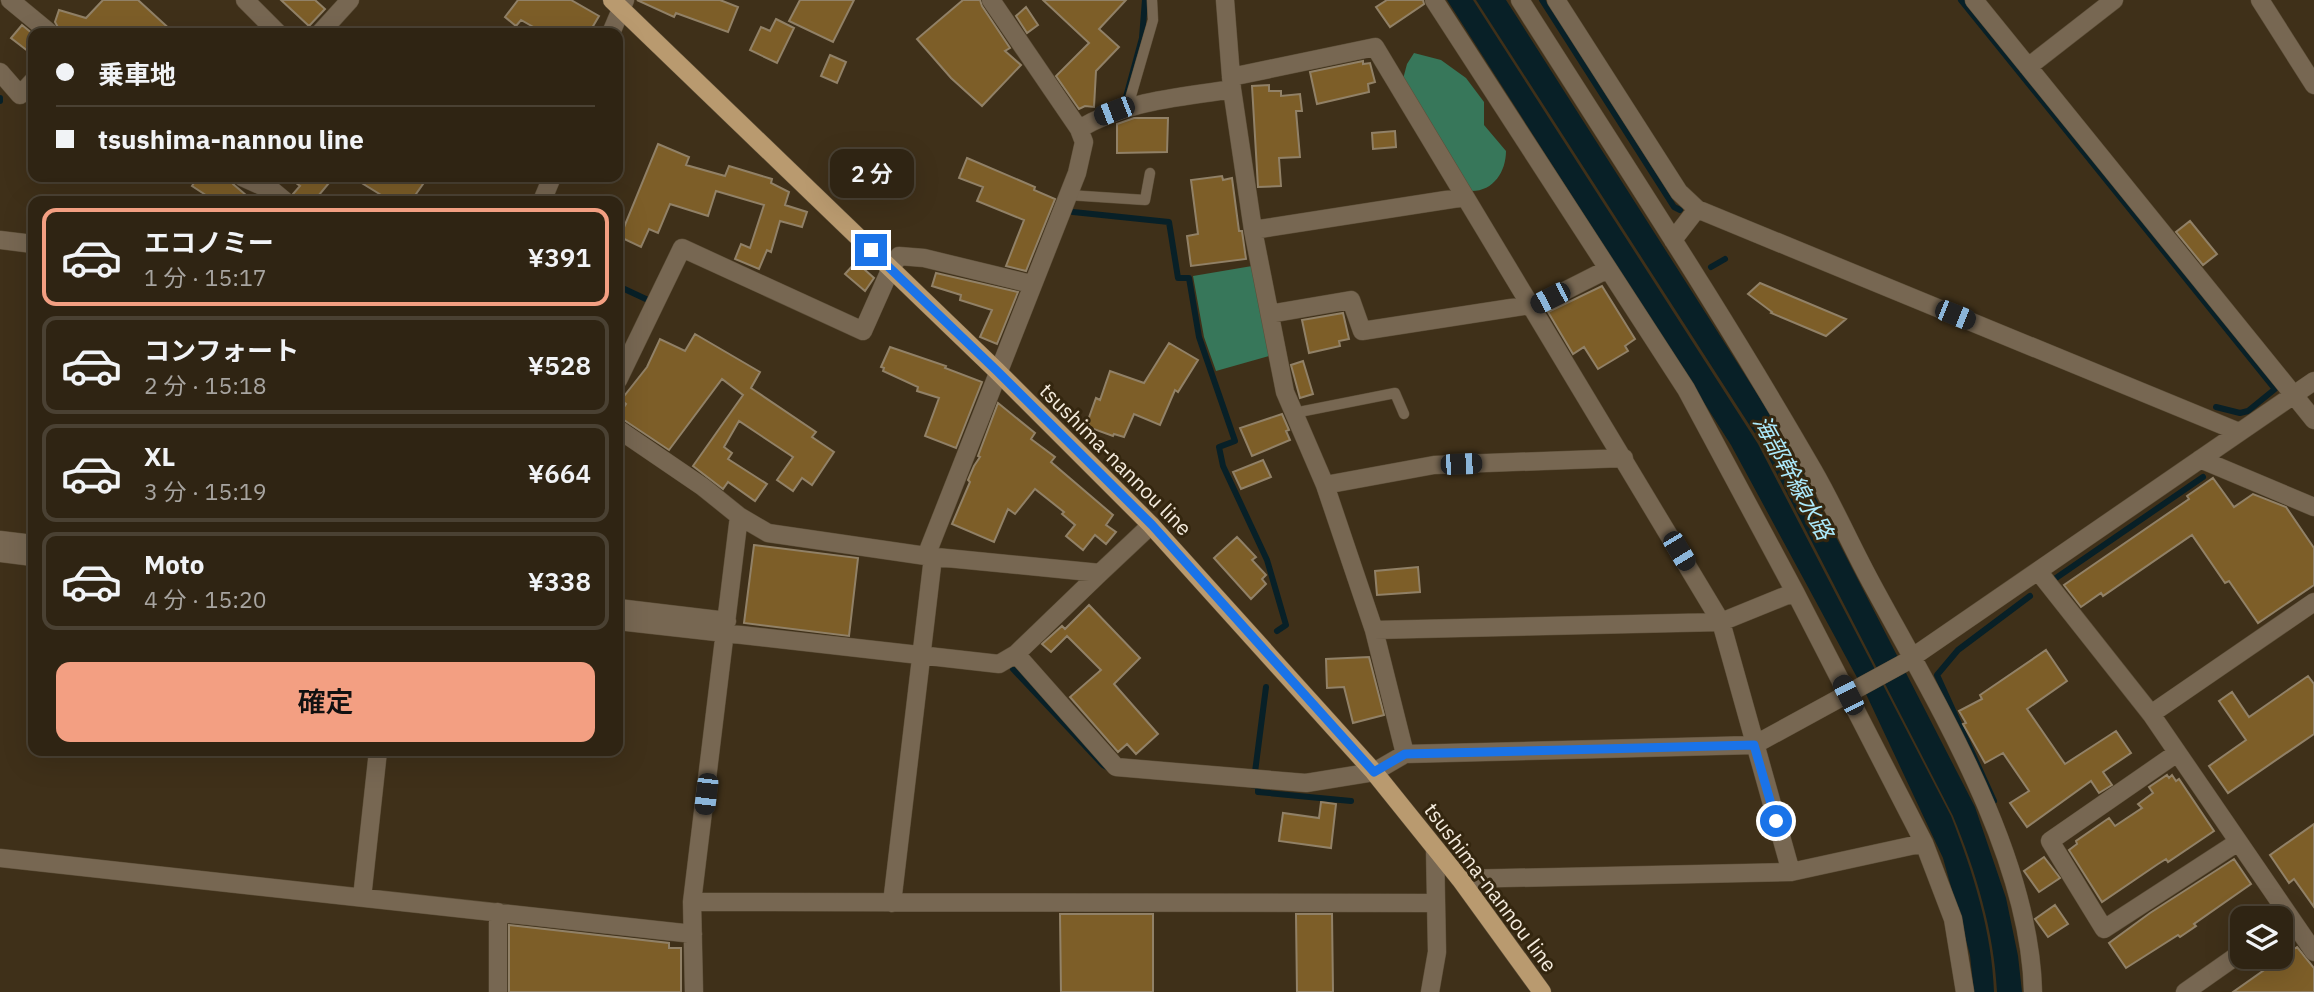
<!DOCTYPE html>
<html lang="ja">
<meta charset="utf-8">
<style>
body{margin:0;font-family:"IBM Plex Sans","Noto Sans JP",sans-serif;background:#3b3021;color:#f1f3f6;height:100vh;display:flex;flex-direction:column;font-size:26px;white-space:nowrap}
*{box-sizing:border-box;margin:0}
p{font-size:23px;color:#a7a4a0}
.icon{flex:none;width:38px;height:38px;fill:none;stroke:currentColor;stroke-width:2;stroke-linecap:round;stroke-linejoin:round}
.map{position:relative;flex:1;overflow:hidden}
.drawer{position:absolute;left:28px;top:196px;width:595px;height:560px;display:flex;flex-direction:column;background:#2f2413;border-radius:14px;box-shadow:0 7px 28px #0002,0 0 0 2px #4a4133}
.drawer>*{flex:none}
.guide{position:absolute;left:28px;top:28px;width:595px;height:154px;border-radius:14px;box-shadow:0 7px 28px #0002,0 0 0 2px #4a4133;display:grid;align-content:center;height:154px;padding:0 28px;background:#2f2413}
.tools{position:absolute;left:2230px;top:906px;display:grid;gap:14px}
.tools a{display:grid;place-items:center;width:63px;height:63px;border-radius:14px;background:#2f2413;box-shadow:0 7px 28px #0002,0 0 0 2px #4a4133;font-size:35px}
.end{position:absolute;width:32px;height:32px;margin:-16px;border:9px solid #1a73e8;background:#fff;box-shadow:0 0 0 4px #fff}
.from{border-radius:50%}
.bubble{position:absolute;height:49px;border-radius:14px;background:#2f2413;box-shadow:0 7px 28px #0002,0 0 0 2px #4a4133;font-size:23px;font-weight:600;line-height:49px;text-align:center}
.car{position:absolute;width:21px;height:42px;margin:-21px -10px;border-radius:9px;box-shadow:0 0 5px 2px #0007;background:linear-gradient(#222 24%,#8ab4d8 0 40%,#222 0 76%,#8ab4d8 0 86%,#222 0)}
.guide b{display:flex;align-items:center;gap:24px;height:66px;font-size:26px}
.guide b+b{border-top:2px solid #4a4133}
.guide i{width:18px;height:18px;background:#f1f3f6}
ul{padding:12px 0 0;list-style:none}
li{display:flex;align-items:center;gap:21px;height:98px;margin:0 14px 10px;padding:0 14px;border:4px solid #4a4133;border-radius:14px}
li div{flex:1}
li b{display:block;font-size:26px}
li em{font-style:normal;font-weight:600}
li.current{border-color:#f39f82}
li>.icon{width:63px;height:63px;stroke-width:1.5}
.action{display:flex;gap:14px;margin-top:auto;padding:14px 28px}
.action a{flex:1;height:80px;border-radius:14px;background:#f39f82;color:#111;font-size:28px;font-weight:600;line-height:80px;text-align:center}
.map>svg:first-child{display:block}
.forest{fill:#37775a}
.water{fill:#082027}
.lines{fill:none;stroke-linecap:round;stroke-linejoin:round}
.stream{stroke:#082027;stroke-width:6}
.building{fill:#7d5e28;stroke:#918167;stroke-width:2}
.lane-casing{stroke:#5c4e38;stroke-width:11}
.street-casing{stroke:#5c4e38;stroke-width:19}
.primary-casing{stroke:#5c4e38;stroke-width:19}
.lane{stroke:#776752;stroke-width:10}
.street{stroke:#776752;stroke-width:18}
.primary{stroke:#b99a6f;stroke-width:18}
.route{stroke:#1a73e8;stroke-width:9}
.labels{text-anchor:middle;dominant-baseline:central;stroke-width:6;stroke-linejoin:round;paint-order:stroke}
.street-label{font-size:21px;fill:#f4ebdd;stroke:#34260f}
.water-label{font-size:23px;font-style:italic;fill:#aceafc;stroke:#34260f}
</style>
<div class="map">
<svg width="2314" height="992" viewBox="0 0 2314 992">
<rect width="100%" height="100%" fill="#3f3019"/>
<path class="forest" d="M1414 53 1441 60 1466 78 1484 102V125L1506 151C1506 172 1493 192 1470 191L1403 79 1407 64Z
M1252 266 1269 356 1216 371 1204 337 1193 276Z"/>
<path class="water" d="M1447 0H1473L1758 444 1951 816C1973 872 1992 931 1994 992H1974L1970 955 1943 858 1866 694 1731 445Z
M1476 0H1506L1784 436 1975 807 2006 898 2018 956 2022 992H1997C1994 931 1976 872 1953 816L1761 443Z"/>
<g class="lines">
<path class="stream" d="M1542 0 1674 207 1680 210
M1961 0 2275 389 2248 411 2240 413 2216 407
M1126 97 1142 38 1145 0
M0 101V98
M1073 212 1169 222 1178 278H1189L1199 337 1235 441 1219 447 1223 466 1267 560 1286 625 1277 631
M1711 267 1725 259
M618 286 648 300
M2056 578 2203 477
M1013 669 1103 765 1108 768
M1255 772 1266 687
M1251 785 1258 786V792L1351 801
M1994 801 1937 675 1958 650 2030 596"/>
</g>
<path class="building" d="M103 0H138L174 33H61L55 22 59 10 86 18Z
M281 0H315L325 9 309 26Z
M518 0H571L599 16 589 33H544L521 20 516 26 505 17Z
M637 0H720L738 7 728 32 676 13 674 17Z
M800 0H854L833 42 789 21Z
M963 0H980L982 6 1010 48 1005 51 1021 65 982 106 951 78 917 39Z
M1043 0H1126L1099 29 1119 47 1096 71 1094 107 1085 106 1079 109 1056 76 1089 43Z
M1387 0H1423L1424 4 1390 27 1376 7Z
M1026 7 1038 25 1027 33 1016 16Z
M776 19 794 28 777 63 750 50 761 27 770 31Z
M22 25 33 34V55L11 38Z
M830 55 846 62 837 83 821 76Z
M1363 61V64L1370 63 1375 82 1368 84 1369 92 1317 104 1310 72Z
M1269 85V91H1281V96L1300 94 1302 111H1296L1300 157 1279 158 1281 186 1258 187 1252 86Z
M1134 118H1168L1167 152 1117 153V124Z
M1395 131 1396 147 1373 149 1372 133Z
M658 144 689 157 686 165 725 176 729 166 772 179 771 183 789 192 785 205 807 212 802 227 780 221 771 252 767 250 759 269 735 259 741 244 750 248 764 205 716 191 708 216 670 204 658 233 649 229 641 247 620 237Z
M967 158 1035 187 1034 190 1055 199 1026 271 1006 266 1024 220 977 201 983 187 959 178Z
M1222 176 1223 180 1232 178 1239 231H1242L1246 259 1191 266 1187 236 1198 234 1191 180Z
M198 177H228L233 184 253 201H215L192 186Z
M288 177H334L314 201H296L293 194 300 186Z
M352 177H412L423 184 411 201H391Z
M2190 221 2217 254 2203 265 2176 232Z
M856 262 874 278 865 291 845 274Z
M936 273 1018 292 997 344 980 337 992 310 960 300 961 295 932 286Z
M1760 283 1779 291 1846 319 1826 336 1771 313 1772 312 1748 294Z
M1602 286 1635 339 1625 346 1628 351 1598 369 1584 347 1573 354 1548 312Z
M1343 313 1349 339 1339 341 1340 346 1309 353 1302 320Z
M695 334 760 372 751 388 816 432 812 437 834 452 812 485 802 478 793 491 777 480 793 457 739 421 724 447 732 453 728 459 767 484 755 501 728 482 723 489 693 466 743 395 722 379 669 450 618 416 626 404 621 400 647 367 660 339 685 351Z
M1169 343 1198 360 1178 392 1175 390 1160 425 1134 414 1124 437 1114 434 1113 436 1088 427 1089 424 1087 423 1096 398 1100 400 1110 371 1144 383Z
M890 347 946 366 945 368 982 382 956 448 925 436 939 398 917 391 918 387 883 371 884 368 881 367Z
M1303 361 1313 394 1300 398 1291 365Z
M998 403 1035 433 1031 439 1055 457 1051 462 1113 515 1106 525 1116 532 1106 544 1095 535 1083 550 1066 536 1075 525 1062 514 1064 512 1035 489 1015 514 1008 509 994 542 952 524 970 482 968 480 974 466 980 457 978 456Z
M1282 414 1289 430 1286 431 1290 440 1252 456 1240 428Z
M1263 460 1271 477 1241 489 1233 472Z
M2213 478 2234 507 2253 494 2286 507 2314 548V585L2258 623 2229 581 2225 583 2192 535 2103 596 2101 593 2081 607 2064 585 2189 499 2187 496Z
M1237 537 1256 557 1252 560 1266 575 1262 579 1266 584 1251 599 1214 558Z
M754 545 858 558 849 636 744 623Z
M1418 567 1420 592 1377 595 1375 571Z
M1089 605 1140 658 1114 684 1158 734 1136 754 1127 744 1118 752 1070 697 1101 670 1067 636 1051 652 1042 644 1062 626 1065 629Z
M2046 650 2067 681 2027 709 2065 764 2116 731 2131 753 2103 772 2112 785 2099 793 2091 781 2027 827 2010 803 2029 791 2003 753 1985 763 1963 724 1966 723 1959 711 1982 699 1980 695Z
M1369 657 1384 715 1353 723 1344 687 1327 688 1326 659Z
M2308 676 2314 684V734L2228 793 2209 766 2246 740 2219 701 2232 692 2249 717Z
M2167 775 2169 778 2172 775 2176 781 2179 779 2214 831 2168 862 2166 859 2158 864 2102 902 2069 850 2077 844 2076 841 2109 818 2115 826 2142 808 2138 804 2153 793 2149 787Z
M1321 802 1336 804 1331 848 1279 841 1283 813 1319 818Z
M2314 824V907L2294 879 2289 883 2270 855Z
M2044 857 2060 878 2039 892 2024 871Z
M2234 859 2251 884 2194 924 2196 926 2180 937 2178 935 2126 968 2109 943 2150 913Z
M2055 905 2068 924 2048 937 2035 919Z
M1060 914H1153V992H1061Z
M1296 914H1332L1333 992H1297Z
M509 925 669 943V948H681V992H509Z
M2297 947 2314 968V992H2233Z"/>
<g class="lines">
<g class="lane-casing">
<path id="lane" d="M1128 106 1153 20 1152 0
M1068 195 1145 200 1150 173
M1294 413 1395 393 1404 414"/>
</g>
<g class="street-casing">
<path id="street" d="M10 0 50 33
M245 0 278 33
M1434 0 1686 389 1795 592 1924 843 1953 919 1965 992
M1520 0C1619 156 1721 310 1813 470 1835 508 1852 548 1873 586 1937 704 2030 855 2033 992
M1556 0 1679 192 1697 209
M1974 0 2314 420
M2260 0 2314 85
M320 33 350 0
M611 33 625 0
M2028 67 2114 0
M0 72 20 95 33 81
M1231 77 1375 47 1721 622 1791 872
M1079 129C1128 100 1177 98 1232 89
M242 177 273 191 285 201
M542 201 552 177
M1253 230 1465 197
M0 240 33 244
M1673 240 1697 209 2239 432
M1531 308 1608 269
M1270 314 1351 300 1362 331 1530 305
M618 380 682 248 863 331 891 268 899 256 924 258 1031 284
M618 429 703 487 739 516 768 533 926 556 1100 573 1151 525
M2200 459 2314 507
M1325 485 1434 465 1624 458
M0 540 33 544
M0 553 33 557
M926 556 1077 173 1084 142 1079 129 991 0
M2038 571 2151 714
M1100 573 1016 654 1116 767 1306 783 1374 772 1405 754 1374 630 1325 485 1285 392 1253 230 1232 89 1225 0
M2314 602 2151 714 2314 952
M618 608 727 621
M618 621 999 664 1016 654
M1374 630 1721 622 1795 592
M2177 753 2050 841 2104 929 2238 842
M1405 754 1754 745 1904 663 2314 381
M0 858 693 934
M1460 879 1791 872 1924 843
M362 898 378 751
M692 902 1435 903
M892 903 933 557
M498 912V992
M694 992 692 902 739 516
M1430 992 1437 952 1435 848
M2185 992 2242 952"/>
</g>
<g class="primary-casing">
<path id="primary" d="M612 0 997 371 1151 525 1374 772 1460 879 1542 992"/>
</g>
<use href="#lane" class="lane"/>
<use href="#street" class="street"/>
<use href="#primary" class="primary"/>
</g>
<g class="lines">
<path class="route" d="M871 250 997 371 1152 525 1374 772 1405 754 1754 745 1776 821"/>
</g>
<g class="labels">
<g class="street-label">
<text transform="translate(1116 459) rotate(45)">tsushima-nannou line</text>
<text transform="translate(1491 887) rotate(53)">tsushima-nannou line</text>
</g>
<g class="water-label">
<text transform="translate(1794 477) rotate(61)">海部幹線水路</text>
</g>
</g>
</svg>
<div class="tools">
<a><svg class="icon" aria-label="layers" viewBox="0 0 24 24"><path d="M12 4l9 5-9 5-9-5zM3 14l9 5 9-5"/></svg></a>
</div>
<i class="end from" style="left:1776px;top:821px"></i>
<i class="end" style="left:871px;top:250px"></i>
<div class="bubble" style="left:830px;top:149px;width:84px">2 分</div>
<i class="car" style="left:1114px;top:111px;rotate:249deg"></i>
<i class="car" style="left:1550px;top:298px;rotate:243deg"></i>
<i class="car" style="left:1955px;top:315px;rotate:112deg"></i>
<i class="car" style="left:1461px;top:464px;rotate:88deg"></i>
<i class="car" style="left:1679px;top:551px;rotate:149deg"></i>
<i class="car" style="left:1848px;top:695px;rotate:333deg"></i>
<i class="car" style="left:706px;top:794px;rotate:187deg"></i>
<div class="guide">
<b><i class="from"></i>乗車地</b>
<b><i></i>tsushima-nannou line</b>
</div>
<section class="drawer">
<ul>
<li class="current"><svg class="icon" aria-label="car" viewBox="0 0 24 24"><path d="M5 17H2v-5l4-1 3-4h7l3 4 3 1v5h-3M9 17h6M6 11h13"/><circle cx="7" cy="17" r="2"/><circle cx="17" cy="17" r="2"/></svg><div><b>エコノミー</b><p>1 分 · 15:17</p></div><em>¥391</em></li>
<li><svg class="icon" aria-label="car" viewBox="0 0 24 24"><path d="M5 17H2v-5l4-1 3-4h7l3 4 3 1v5h-3M9 17h6M6 11h13"/><circle cx="7" cy="17" r="2"/><circle cx="17" cy="17" r="2"/></svg><div><b>コンフォート</b><p>2 分 · 15:18</p></div><em>¥528</em></li>
<li><svg class="icon" aria-label="car" viewBox="0 0 24 24"><path d="M5 17H2v-5l4-1 3-4h7l3 4 3 1v5h-3M9 17h6M6 11h13"/><circle cx="7" cy="17" r="2"/><circle cx="17" cy="17" r="2"/></svg><div><b>XL</b><p>3 分 · 15:19</p></div><em>¥664</em></li>
<li><svg class="icon" aria-label="car" viewBox="0 0 24 24"><path d="M5 17H2v-5l4-1 3-4h7l3 4 3 1v5h-3M9 17h6M6 11h13"/><circle cx="7" cy="17" r="2"/><circle cx="17" cy="17" r="2"/></svg><div><b>Moto</b><p>4 分 · 15:20</p></div><em>¥338</em></li>
</ul>
<div class="action"><a>確定</a></div>
</section>
</div>
